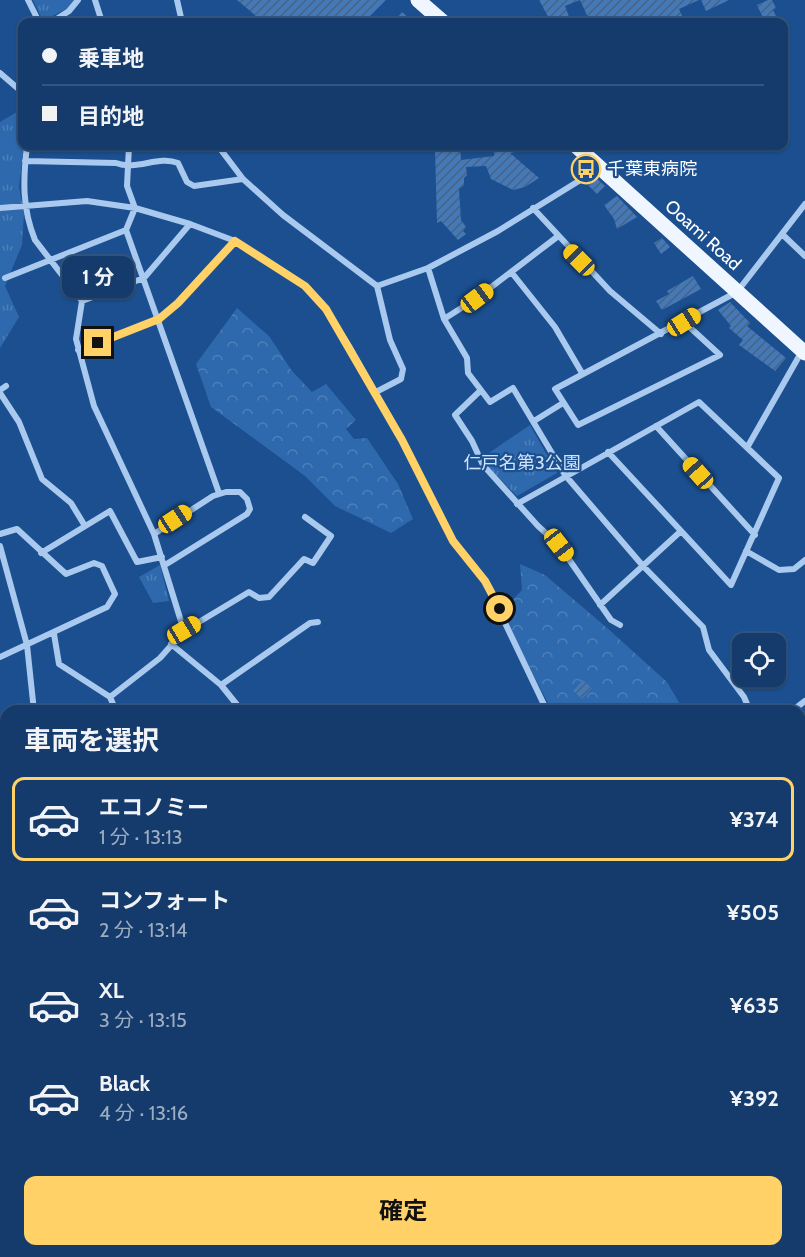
<!DOCTYPE html>
<html lang="ja">
<meta charset="utf-8">
<style>
body{margin:0;font-family:Cabin,"Noto Sans JP",sans-serif;background:#1d4271;color:#f1f3f6;height:100vh;display:flex;flex-direction:column;font-size:22px;white-space:nowrap}
*{box-sizing:border-box;margin:0}
p{font-size:20px;color:#9dadc1}
.icon{flex:none;width:33px;height:33px;fill:none;stroke:currentColor;stroke-width:2;stroke-linecap:round;stroke-linejoin:round}
.map{position:relative;flex:1;overflow:hidden}
.details{position:absolute;left:0px;top:705px;width:806px;height:552px;display:flex;flex-direction:column;background:#143b6b;border-radius:18px 18px 0 0;box-shadow:0 2px 4px #0004,0 0 0 2px #33557e}
.details>*{flex:none}
.top-card{position:absolute;left:18px;top:18px;width:770px;height:132px;border-radius:12px;box-shadow:0 2px 4px #0004,0 0 0 2px #33557e;display:grid;align-content:center;height:132px;padding:0 24px;background:#143b6b}
.fabs{position:absolute;left:732px;top:633px;display:grid;gap:12px}
.fabs a{display:grid;place-items:center;width:54px;height:54px;border-radius:12px;background:#143b6b;box-shadow:0 2px 4px #0004,0 0 0 2px #33557e;font-size:30px}
.end{position:absolute;width:27px;height:27px;margin:-14px;border:8px solid #ffd166;background:#111;box-shadow:0 0 0 3px #111}
.from{border-radius:50%}
.bubble{position:absolute;height:42px;border-radius:12px;background:#143b6b;box-shadow:0 2px 4px #0004,0 0 0 2px #33557e;font-size:20px;font-weight:700;line-height:42px;text-align:center}
.car{position:absolute;width:18px;height:36px;margin:-18px -9px;border-radius:8px;box-shadow:0 0 4px 2px #0007;background:linear-gradient(#f5c518 24%,#345 0 40%,#f5c518 0 76%,#345 0 86%,#f5c518 0)}
.top-card b{display:flex;align-items:center;gap:21px;height:57px;font-size:22px}
.top-card b+b{border-top:2px solid #33557e}
.top-card i{width:15px;height:15px;background:#f1f3f6}
ul{padding:0;list-style:none}
li{display:flex;align-items:center;gap:18px;height:84px;margin:0 12px 9px;padding:0 12px;border:3px solid transparent;border-radius:12px}
li div{flex:1}
li b{display:block;font-size:22px}
li em{font-style:normal;font-weight:700}
li.selected{border-color:#ffd166}
li>.icon{width:54px;height:54px;stroke-width:1.5}
h2{padding:0 24px;font-size:27px;line-height:72px}
.cta{display:flex;gap:12px;margin-top:auto;padding:12px 24px}
.cta a{flex:1;height:69px;border-radius:12px;background:#ffd166;color:#111;font-size:24px;font-weight:700;line-height:69px;text-align:center}
.map>svg:first-child{display:block}
.grass{fill:url(#grass-tufts)}
.forest{fill:url(#forest-crowns)}
.lines{fill:none;stroke-linecap:round;stroke-linejoin:round}
.river{stroke:#3c6290;stroke-width:20}
.building{fill:url(#building-hatch)}
.street{stroke:#a9c9ee;stroke-width:6}
.secondary{stroke:#d6e6fa;stroke-width:12}
.primary{stroke:#f0f6ff;stroke-width:15}
.route{stroke:#ffd166;stroke-width:8}
.labels{text-anchor:middle;dominant-baseline:central;stroke-width:4.5;stroke-linejoin:round;paint-order:stroke}
.poi-label{font-size:18px;fill:#fff;stroke:#1b4f8f;text-anchor:start}
.street-label{font-size:18px;fill:#fff;stroke:#1b4f8f}
.park-label{font-size:18px;fill:#cfe3fa;stroke:#1b4f8f}
</style>
<div class="map">
<svg width="805" height="1257" viewBox="0 0 805 1257">
<defs>
<pattern id="grass-tufts" width="24" height="20" patternUnits="userSpaceOnUse" patternTransform="scale(1.5)"><rect width="24" height="20" fill="#2e69ad"/><path d="M3 7l-1-3M5 7V3M7 7l1-3M15 17l-1-3M17 17v-4M19 17l1-3" fill="none" stroke="#4d80b9"/></pattern>
<pattern id="forest-crowns" width="20" height="18" patternUnits="userSpaceOnUse" patternTransform="scale(1.5)"><rect width="20" height="18" fill="#2e69ad"/><path d="M2 6a3 3 0 1 1 6 0M12 15a3 3 0 1 1 6 0" fill="none" stroke="#4d80b9"/></pattern>
<pattern id="building-hatch" width="6" height="6" patternUnits="userSpaceOnUse" patternTransform="scale(1.5)"><rect width="6" height="6" fill="#4478b7"/><path d="M-1 1l2-2M0 6l6-6M5 7l2-2" fill="none" stroke="#486282"/></pattern>
</defs>
<rect width="100%" height="100%" fill="#1b4f8f"/>
<path class="grass" d="M33 0H74L68 8 43 21Z
M22 109 24 146 19 187 24 213 22 245 5 286 19 317 0 348V122Z
M530 425 557 473 517 496 486 465 483 457Z
M160 565 169 601 153 603 139 577Z"/>
<path class="forest" d="M237 308 269 336 292 371 312 392 326 384 356 420 346 429 354 439 367 438 398 484 413 519 391 533 335 506 305 476 211 407 196 364Z
M520 564 545 575 606 627 667 682 684 711H552L501 612 522 590Z
M805 711V938L800 934V715Z
M800 1030 805 1036V1198H800Z
M3 1224 6 1226V1251H46L55 1257H0V1225Z"/>
<g class="lines">
<path class="river" d="M0 1009 6 1011
M320 1251 325 1257"/>
</g>
<path class="building" d="M237 0H386L364 22H249L255 15Z
M539 0H580L565 6 571 22H551Z
M580 0H699L679 9 685 22H657L654 16 640 22H590Z
M701 0H729L706 11Z
M768 0H772L776 8 773 10 779 22H765L757 5Z
M402 12 413 22H393Z
M439 146H460L461 160 494 156V146H522V151L510 153 539 178 525 187 513 190 491 179 486 166 466 167 467 175 464 178V185L459 189 461 220 466 227 463 231 466 234 458 240 441 221 437 223 435 149Z
M595 177 605 186 597 194 587 184Z
M617 196 637 217 617 229 614 219 604 205Z
M662 238 670 247 661 254 654 243Z
M693 276 701 289 662 310 656 301 669 294 667 291Z
M730 302 750 323 747 326 786 358 775 371 739 345 743 340 729 328 731 326 718 310Z
M583 680 592 688 582 699 573 691Z"/>
<g class="lines">
<path class="street" d="M28 0 39 22
M95 0 102 22
M177 0 182 22
M52 22 69 11 78 0
M0 73 22 92
M27 146C23 179 22 208 35 240L82 301 76 339 94 406 154 534 184 631
M218 146 243 179 283 215 377 286 390 340 403 369 401 379 374 393
M25 161 116 163C137 171 158 155 178 163L187 182 194 186 243 179
M0 208 87 201 135 208 190 224 235 241 305 286 326 309 349 346 402 440 453 541 485 581 547 711
M533 208 610 291 661 334
M126 230 219 493
M782 234 805 256
M428 268 444 319 467 358 468 373 490 402 513 388 565 475 643 566 703 627 709 650 744 697 750 711
M512 273 555 327 582 373
M5 278 126 230 135 208 127 186 129 146
M377 286 428 268 498 231 582 179
M82 301 144 278 190 224
M444 319 477 298 557 237
M684 322 720 355 578 425 555 389 737 292 805 204
M78 350 159 319 178 303 235 241
M0 390 6 386
M481 390 455 415 472 441 483 465 538 526 559 545 611 620 620 625
M0 393 19 422 42 479 71 503 85 526
M534 421 563 403
M656 426 755 535
M748 446 802 351
M517 504 699 402 779 478 731 585 608 452
M0 534 17 529 66 574 94 563 102 566 115 594 107 607 0 657
M154 534 213 496 226 492H240L247 499 250 509 247 514 165 565
M0 546 27 645 34 711
M746 551 779 570 794 569 805 560
M41 553 110 511 137 562 162 557
M600 605 681 531
M54 634 59 664 110 697 116 711
M171 644 221 685 242 711
M221 685 310 623 318 622
M110 697 160 658 184 631 249 592 259 598 269 597 304 559 313 563 331 536 305 517
M792 711 805 701
M0 786 6 788
M800 936 805 941
M687 1251 690 1257"/>
<path class="secondary" d="M0 801 6 810
M473 1251 478 1257"/>
<path class="primary" d="M418 0 443 22
M576 146 805 353"/>
</g>
<g class="lines">
<path class="route" d="M98 343 159 319 178 303 235 241 305 286 326 309 402 440 453 541 485 581 500 609"/>
</g>
<defs>
<g id="bus-ring" transform="scale(1.5)"><circle r="9.5" fill="#1b4f8f" stroke="#ffd166" stroke-width="1.5"/><path d="M-5-6H5V4H4V6H2V4H-2V6H-4V4H-5ZM-3.5-4V0h7V-4ZM-3.5 1.2v1.5H-2V1.2ZM2 1.2v1.5H3.5V1.2Z" fill="#ffd166"/></g>
</defs>
<g fill-rule="evenodd">
<use href="#bus-ring" x="586" y="169"/>
</g>
<g class="labels">
<g class="poi-label">
<text x="607" y="169">千葉東病院</text>
</g>
<g class="street-label">
<text transform="translate(703 235) rotate(42)">Ooami Road</text>
</g>
<g class="park-label">
<text x="522" y="463">仁戸名第3公園</text>
</g>
</g>
</svg>
<div class="fabs">
<a><svg class="icon" aria-label="locate" viewBox="0 0 24 24"><circle cx="12" cy="12" r="6"/><path d="M12 2v4M12 18v4M2 12h4M18 12h4"/></svg></a>
</div>
<i class="end from" style="left:500px;top:609px"></i>
<i class="end" style="left:98px;top:343px"></i>
<div class="bubble" style="left:62px;top:256px;width:72px">1 分</div>
<i class="car" style="left:579px;top:260px;rotate:315deg"></i>
<i class="car" style="left:477px;top:298px;rotate:53deg"></i>
<i class="car" style="left:684px;top:322px;rotate:58deg"></i>
<i class="car" style="left:698px;top:473px;rotate:318deg"></i>
<i class="car" style="left:175px;top:519px;rotate:57deg"></i>
<i class="car" style="left:559px;top:545px;rotate:142deg"></i>
<i class="car" style="left:184px;top:630px;rotate:59deg"></i>
<div class="top-card">
<b><i class="from"></i>乗車地</b>
<b><i></i>目的地</b>
</div>
<section class="details">
<h2>車両を選択</h2>
<ul>
<li class="selected"><svg class="icon" aria-label="car" viewBox="0 0 24 24"><path d="M5 17H2v-5l4-1 3-4h7l3 4 3 1v5h-3M9 17h6M6 11h13"/><circle cx="7" cy="17" r="2"/><circle cx="17" cy="17" r="2"/></svg><div><b>エコノミー</b><p>1 分 · 13:13</p></div><em>¥374</em></li>
<li><svg class="icon" aria-label="car" viewBox="0 0 24 24"><path d="M5 17H2v-5l4-1 3-4h7l3 4 3 1v5h-3M9 17h6M6 11h13"/><circle cx="7" cy="17" r="2"/><circle cx="17" cy="17" r="2"/></svg><div><b>コンフォート</b><p>2 分 · 13:14</p></div><em>¥505</em></li>
<li><svg class="icon" aria-label="car" viewBox="0 0 24 24"><path d="M5 17H2v-5l4-1 3-4h7l3 4 3 1v5h-3M9 17h6M6 11h13"/><circle cx="7" cy="17" r="2"/><circle cx="17" cy="17" r="2"/></svg><div><b>XL</b><p>3 分 · 13:15</p></div><em>¥635</em></li>
<li><svg class="icon" aria-label="car" viewBox="0 0 24 24"><path d="M5 17H2v-5l4-1 3-4h7l3 4 3 1v5h-3M9 17h6M6 11h13"/><circle cx="7" cy="17" r="2"/><circle cx="17" cy="17" r="2"/></svg><div><b>Black</b><p>4 分 · 13:16</p></div><em>¥392</em></li>
</ul>
<div class="cta"><a>確定</a></div>
</section>
</div>
